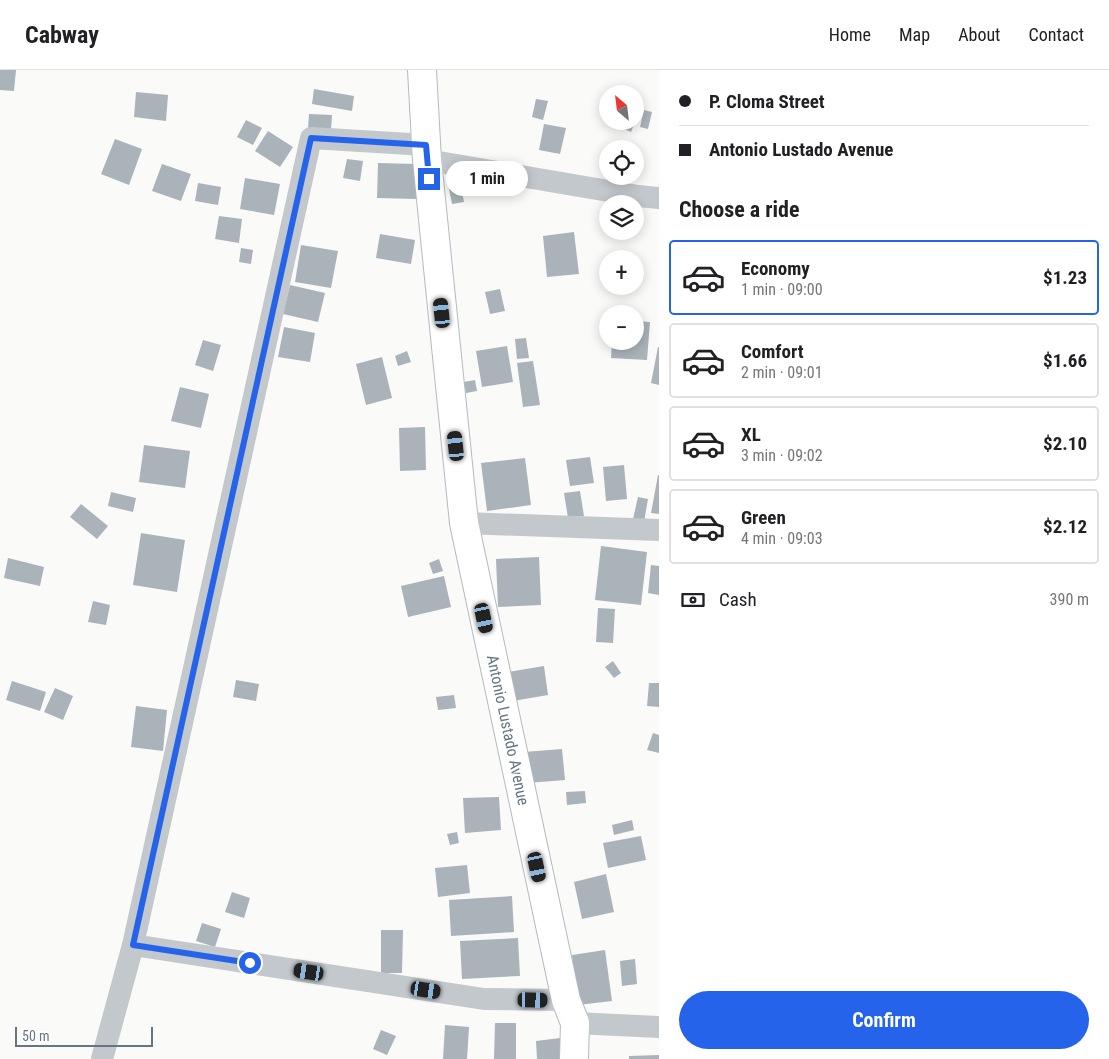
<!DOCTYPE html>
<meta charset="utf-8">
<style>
body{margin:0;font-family:"Roboto Condensed",sans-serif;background:#f6f6f6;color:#202124;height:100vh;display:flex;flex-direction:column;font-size:19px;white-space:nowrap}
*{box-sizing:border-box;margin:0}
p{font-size:16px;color:#757577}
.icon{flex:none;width:28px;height:28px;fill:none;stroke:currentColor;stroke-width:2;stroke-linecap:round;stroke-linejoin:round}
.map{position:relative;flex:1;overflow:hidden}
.side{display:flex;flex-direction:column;background:#fff;width:450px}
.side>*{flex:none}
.guide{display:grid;align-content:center;height:110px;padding:0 20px;background:#fff}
.needle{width:32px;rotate:332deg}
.fabs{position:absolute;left:599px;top:15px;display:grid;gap:10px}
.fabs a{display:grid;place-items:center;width:45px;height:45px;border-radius:50%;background:#fff;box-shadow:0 2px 12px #0003;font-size:25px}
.scale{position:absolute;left:15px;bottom:12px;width:138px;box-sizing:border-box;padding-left:5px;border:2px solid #657683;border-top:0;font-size:14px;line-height:18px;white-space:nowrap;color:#657683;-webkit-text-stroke:4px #fff;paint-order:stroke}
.end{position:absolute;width:22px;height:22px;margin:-11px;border:6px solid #2563eb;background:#fff;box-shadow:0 0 0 2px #fff}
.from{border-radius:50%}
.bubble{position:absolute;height:35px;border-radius:18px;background:#fff;box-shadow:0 2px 12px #0003;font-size:16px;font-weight:700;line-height:35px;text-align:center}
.car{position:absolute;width:15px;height:30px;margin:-15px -8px;border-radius:6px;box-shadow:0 0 4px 1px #0007;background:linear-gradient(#222 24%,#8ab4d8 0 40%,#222 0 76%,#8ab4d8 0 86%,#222 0)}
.guide b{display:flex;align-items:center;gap:18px;height:48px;font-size:19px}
.guide b+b{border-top:1px solid #e0e0e0}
.guide i{width:12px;height:12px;background:#202124}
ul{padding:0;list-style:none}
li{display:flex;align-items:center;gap:15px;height:75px;margin:0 10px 8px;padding:0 10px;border:2px solid #e0e0e0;border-radius:5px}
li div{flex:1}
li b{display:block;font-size:19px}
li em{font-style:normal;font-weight:700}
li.selected{border-color:#2563eb}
li>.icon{width:45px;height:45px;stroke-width:1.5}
h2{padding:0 20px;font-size:22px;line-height:60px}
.pay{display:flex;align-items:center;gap:12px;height:55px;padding:0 20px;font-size:19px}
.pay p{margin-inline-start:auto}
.cta{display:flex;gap:10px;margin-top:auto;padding:10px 20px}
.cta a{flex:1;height:58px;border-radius:30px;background:#2563eb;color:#fff;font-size:20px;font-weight:700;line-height:58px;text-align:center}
header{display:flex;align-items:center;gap:30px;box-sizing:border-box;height:70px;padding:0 25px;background:#fff;border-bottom:1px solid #e0e0e0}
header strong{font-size:24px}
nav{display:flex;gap:28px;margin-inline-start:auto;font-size:18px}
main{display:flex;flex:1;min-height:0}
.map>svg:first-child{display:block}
.building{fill:#aab3b9}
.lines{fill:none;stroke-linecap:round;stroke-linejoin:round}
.secondary-casing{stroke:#b3babf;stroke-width:30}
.street{stroke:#c3c8cc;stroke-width:22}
.secondary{stroke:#fff;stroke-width:28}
.route{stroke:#2563eb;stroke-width:6}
.labels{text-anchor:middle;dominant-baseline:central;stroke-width:5;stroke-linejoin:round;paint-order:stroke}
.street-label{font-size:16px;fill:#657683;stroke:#fff}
</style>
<header>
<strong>Cabway</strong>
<nav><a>Home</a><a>Map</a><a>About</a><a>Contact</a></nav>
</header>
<main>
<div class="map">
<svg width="659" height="989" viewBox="0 0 659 989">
<rect width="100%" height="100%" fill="#fafaf8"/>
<path class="building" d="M0 0H16L14 21 0 20Z
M314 19 354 26 352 41 312 34Z
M136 22 168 25 166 51 134 47Z
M536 29 548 31 543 50 532 47Z
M644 40 652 42 648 59 640 57Z
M635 41 639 43 631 62 615 55 617 51H635Z
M309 44 332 45 331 60 308 59Z
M246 50 262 58 253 75 237 67Z
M544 54 566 58 560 84 539 80Z
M268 61 293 77 280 97 255 81Z
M115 69 142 79 129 115 101 104Z
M347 89 363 91 360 111 343 108Z
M378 93 416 94V129L377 128Z
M162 94 191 104 181 131 152 121Z
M245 108 280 114 274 145 240 139Z
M198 113 221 117 218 135 195 131Z
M461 116 464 132 452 134 449 119Z
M219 146 242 149 239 173 215 169Z
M574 162 579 204 547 207 543 166Z
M380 164 415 170 411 194 376 188Z
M301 175 338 181 331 218 295 212Z
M241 178 253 180 251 194 239 192Z
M290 215 325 223 318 252 283 244Z
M500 219 505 241 490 244 485 222Z
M635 251 650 252 647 290 611 288 612 271H635Z
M284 257 315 263 310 292 278 287Z
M526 268 529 288 517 289 515 269Z
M203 270 221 275 213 301 195 295Z
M507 276 513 312 482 317 476 281Z
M658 277H659V315L651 313Z
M407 281 411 292 398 296 395 286Z
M382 287 392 328 366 335 356 294Z
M533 291 540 335 523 337 517 293Z
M475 310 477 321 466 323 464 312Z
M180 317 209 324 201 358 171 351Z
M425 357 426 400 400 401 399 358Z
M144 375 190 381 185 418 139 412Z
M590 387 594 413 570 416 566 390Z
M525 388 531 435 487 441 481 393Z
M624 395 627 429 606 431 603 397Z
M658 405H659V444L651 443Z
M580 421 584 446 568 448 564 423Z
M111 422 136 428 133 442 108 436Z
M638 427 648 429 644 452 633 449Z
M81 434 108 456 97 469 70 447Z
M141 463 185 470 177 522 133 515Z
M601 476 647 482 641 535 595 530Z
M539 487 541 535 498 537 496 489Z
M8 488 44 497 40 516 4 508Z
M439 489 443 501 433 504 429 493Z
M651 495 659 496V525L648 523Z
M444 506 451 537 408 547 401 516Z
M93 531 110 535 106 555 88 552Z
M598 538 615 539 613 573 596 572Z
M613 591 621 603 614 608 605 597Z
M544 596 548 625 513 631 508 602Z
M236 610 259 614 256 631 233 627Z
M12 611 46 622 40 641 6 630Z
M649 613H659V637L647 636Z
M55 618 73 626 63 650 44 642Z
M454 625 456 638 438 640 436 627Z
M136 636 167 640 163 681 131 677Z
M653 663 659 665V683L647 680Z
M562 679 565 710 527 713 524 682Z
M585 721 586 733 567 735 566 722Z
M499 727 501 760 465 763 463 728Z
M632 750 634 760 614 765 612 755Z
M457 762 459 773 450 775 447 764Z
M641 766 646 790 608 798 603 773Z
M467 795 470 823 438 827 435 798Z
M606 804 614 842 582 849 574 812Z
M232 822 250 828 244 848 225 842Z
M512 826 514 862 451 866 449 830Z
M202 853 221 859 215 877 196 871Z
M381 860H403L402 903H381Z
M518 868 520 906 462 909 460 871Z
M605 880 612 931 578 935 572 885Z
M635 889 637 914 622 916 620 891Z
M495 953H516V989H494Z
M445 955 469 957 467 989H443Z
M381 960 396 966 387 985 373 979Z
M560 968 562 989H537L536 971Z
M659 985V989H629V986Z"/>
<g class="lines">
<g class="secondary-casing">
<path id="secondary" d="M422 0 427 90 464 453 566 930 575 953 574 989"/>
</g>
<path class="street" d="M427 90 638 126 659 128
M464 453 659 460
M133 875 484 929 566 930
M575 953 659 957
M102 989 133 875 311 68 426 75"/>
<use href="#secondary" class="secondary"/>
</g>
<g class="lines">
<path class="route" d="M250 893 133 875 311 68 426 75 429 109"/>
</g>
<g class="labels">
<g class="street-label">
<text transform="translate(508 660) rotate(78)">Antonio Lustado Avenue</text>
</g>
</g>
</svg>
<div class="fabs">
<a><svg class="needle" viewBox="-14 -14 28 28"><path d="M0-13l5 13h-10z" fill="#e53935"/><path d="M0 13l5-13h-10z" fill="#757577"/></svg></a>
<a><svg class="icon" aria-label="locate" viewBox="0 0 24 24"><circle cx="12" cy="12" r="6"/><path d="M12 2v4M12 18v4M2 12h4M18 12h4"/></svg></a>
<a><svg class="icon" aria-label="layers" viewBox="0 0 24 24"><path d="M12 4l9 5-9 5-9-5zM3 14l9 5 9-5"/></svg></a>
<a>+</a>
<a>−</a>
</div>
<div class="scale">50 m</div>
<i class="end from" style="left:250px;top:893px"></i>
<i class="end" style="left:429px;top:109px"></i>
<div class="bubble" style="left:446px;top:91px;width:82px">1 min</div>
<i class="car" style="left:442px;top:243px;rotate:354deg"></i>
<i class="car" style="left:456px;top:376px;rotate:354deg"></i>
<i class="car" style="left:484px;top:548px;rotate:168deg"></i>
<i class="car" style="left:537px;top:797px;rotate:168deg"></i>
<i class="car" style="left:309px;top:902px;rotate:279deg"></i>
<i class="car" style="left:426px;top:920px;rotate:99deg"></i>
<i class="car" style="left:533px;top:930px;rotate:91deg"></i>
</div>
<section class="side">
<div class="guide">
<b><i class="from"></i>P. Cloma Street</b>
<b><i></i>Antonio Lustado Avenue</b>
</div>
<h2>Choose a ride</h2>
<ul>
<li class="selected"><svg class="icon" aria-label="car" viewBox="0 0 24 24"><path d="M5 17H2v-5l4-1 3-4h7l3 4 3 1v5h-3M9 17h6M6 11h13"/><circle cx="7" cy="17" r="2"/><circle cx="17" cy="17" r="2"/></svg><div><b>Economy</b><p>1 min · 09:00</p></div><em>$1.23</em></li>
<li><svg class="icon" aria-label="car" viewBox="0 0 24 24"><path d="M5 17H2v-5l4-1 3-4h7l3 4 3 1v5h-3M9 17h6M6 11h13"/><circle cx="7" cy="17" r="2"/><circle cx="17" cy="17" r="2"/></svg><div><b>Comfort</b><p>2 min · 09:01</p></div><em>$1.66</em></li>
<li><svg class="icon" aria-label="car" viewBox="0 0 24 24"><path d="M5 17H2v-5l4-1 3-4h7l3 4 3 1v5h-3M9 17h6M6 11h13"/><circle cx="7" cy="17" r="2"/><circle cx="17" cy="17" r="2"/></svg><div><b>XL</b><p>3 min · 09:02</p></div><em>$2.10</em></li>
<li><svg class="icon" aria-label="car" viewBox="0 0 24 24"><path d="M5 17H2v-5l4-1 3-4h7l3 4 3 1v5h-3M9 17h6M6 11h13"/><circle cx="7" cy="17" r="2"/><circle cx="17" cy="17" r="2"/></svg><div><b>Green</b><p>4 min · 09:03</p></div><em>$2.12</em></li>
</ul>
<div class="pay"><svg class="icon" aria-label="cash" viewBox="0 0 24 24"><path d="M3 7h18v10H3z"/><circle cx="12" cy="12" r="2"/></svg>Cash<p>390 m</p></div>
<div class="cta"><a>Confirm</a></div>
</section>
</main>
